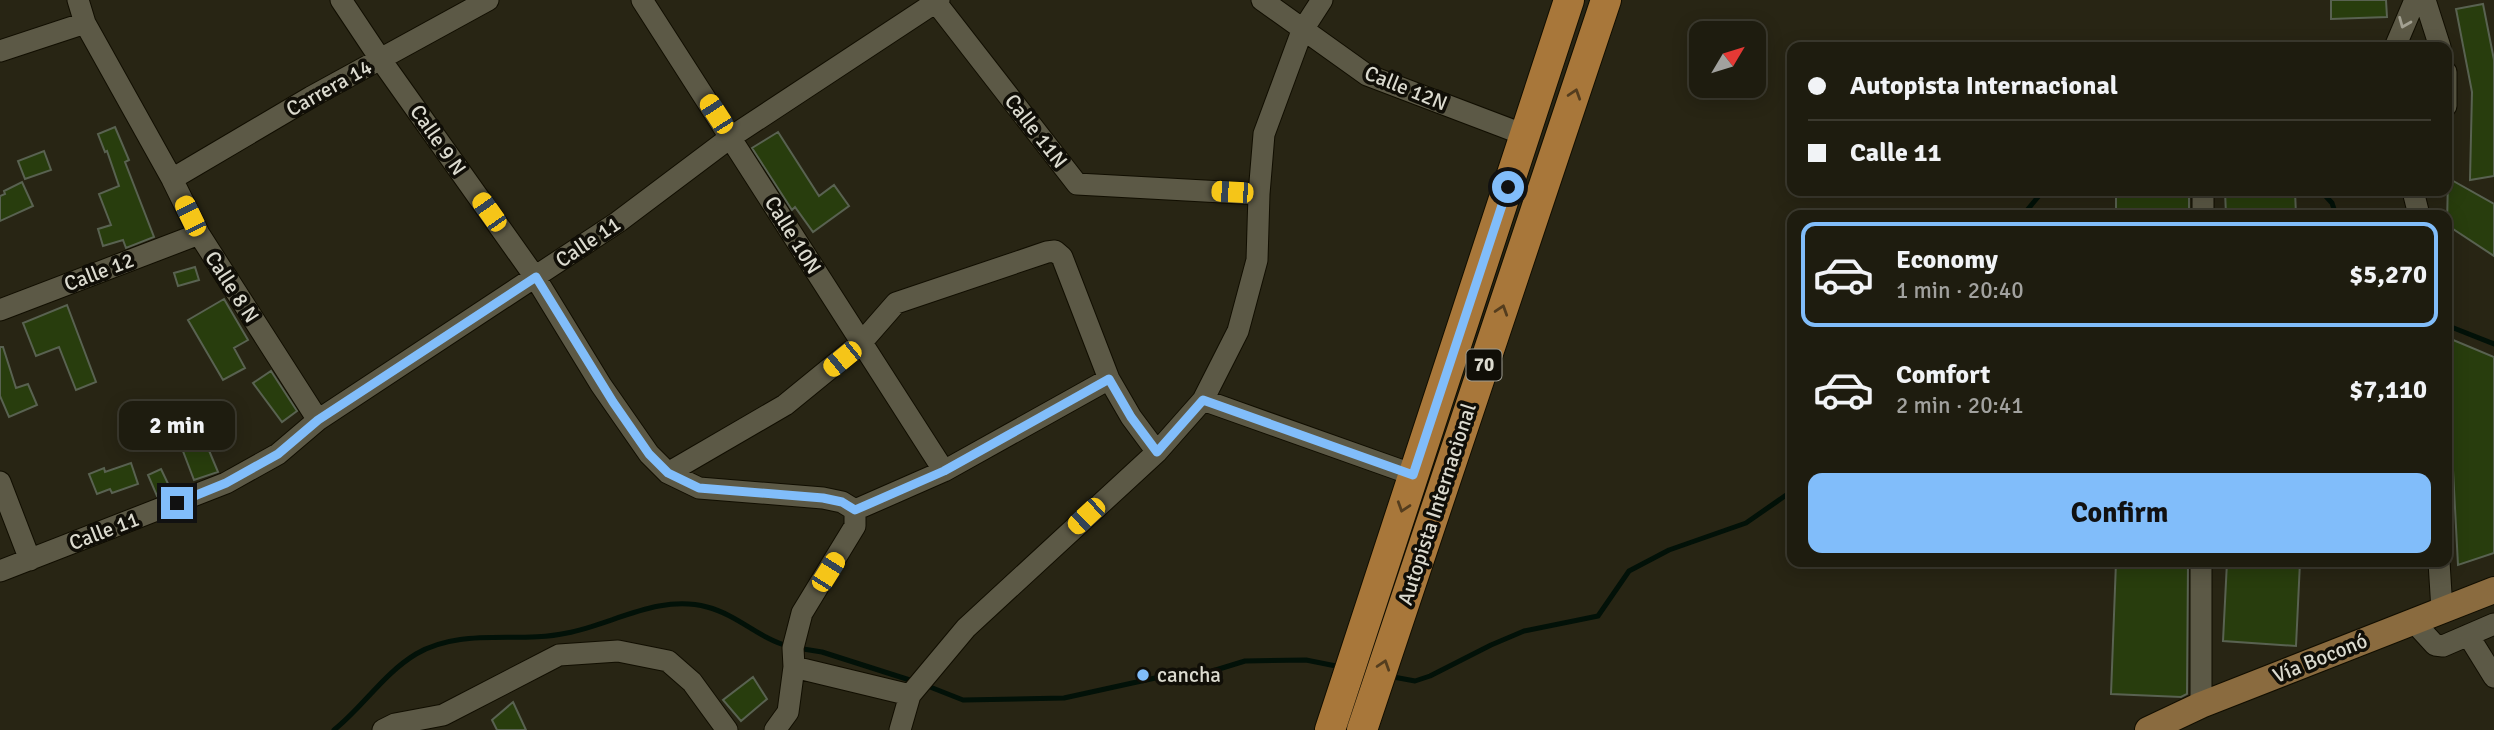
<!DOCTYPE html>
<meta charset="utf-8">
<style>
body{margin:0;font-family:Signika,sans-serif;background:#2b291d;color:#f1f3f6;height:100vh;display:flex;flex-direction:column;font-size:26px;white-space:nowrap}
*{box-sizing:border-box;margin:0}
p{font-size:23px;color:#a1a19e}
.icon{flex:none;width:38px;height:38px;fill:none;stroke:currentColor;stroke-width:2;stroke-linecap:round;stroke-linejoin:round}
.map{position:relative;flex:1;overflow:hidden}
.panel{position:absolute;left:1787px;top:210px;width:665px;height:357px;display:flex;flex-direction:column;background:#1e1c0f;border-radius:14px;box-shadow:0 4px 18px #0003,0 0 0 2px #3c3a2f}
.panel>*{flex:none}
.banner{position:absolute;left:1787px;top:42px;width:665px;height:154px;border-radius:14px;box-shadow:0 4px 18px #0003,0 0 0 2px #3c3a2f;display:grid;align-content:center;height:154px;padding:0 21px;background:#1e1c0f}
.needle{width:46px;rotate:52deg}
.buttons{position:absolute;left:1689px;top:21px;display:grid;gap:14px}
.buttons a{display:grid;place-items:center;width:77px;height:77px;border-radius:14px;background:#1e1c0f;box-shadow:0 4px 18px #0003,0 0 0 2px #3c3a2f;font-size:35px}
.end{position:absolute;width:32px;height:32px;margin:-16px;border:9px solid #81bdfa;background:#111;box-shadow:0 0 0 4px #111}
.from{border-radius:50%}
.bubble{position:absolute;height:49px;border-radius:14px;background:#1e1c0f;box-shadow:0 4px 18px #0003,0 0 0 2px #3c3a2f;font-size:23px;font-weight:700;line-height:49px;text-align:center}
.car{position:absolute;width:21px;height:42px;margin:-21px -10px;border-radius:9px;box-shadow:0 0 5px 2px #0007;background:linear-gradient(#f5c518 24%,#345 0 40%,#f5c518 0 76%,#345 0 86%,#f5c518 0)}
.banner b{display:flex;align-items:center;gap:24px;height:66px;font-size:26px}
.banner b+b{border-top:2px solid #3c3a2f}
.banner i{width:18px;height:18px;background:#f1f3f6}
ul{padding:12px 0 0;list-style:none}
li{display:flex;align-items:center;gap:21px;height:105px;margin:0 14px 10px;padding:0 7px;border:4px solid transparent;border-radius:14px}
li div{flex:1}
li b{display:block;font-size:26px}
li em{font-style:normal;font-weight:700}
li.on{border-color:#81bdfa}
li>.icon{width:63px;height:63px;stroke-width:1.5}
.button{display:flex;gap:14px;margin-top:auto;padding:14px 21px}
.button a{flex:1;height:80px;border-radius:14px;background:#81bdfa;color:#111;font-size:28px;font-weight:700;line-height:80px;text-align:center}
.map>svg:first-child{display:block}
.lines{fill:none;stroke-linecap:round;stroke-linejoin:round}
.stream{stroke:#021108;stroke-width:5}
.building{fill:#283d0d;stroke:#596251;stroke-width:2}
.minor-casing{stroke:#110e01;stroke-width:23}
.major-casing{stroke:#110e01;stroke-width:28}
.highway-casing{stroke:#110e01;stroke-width:32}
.minor{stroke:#5c5946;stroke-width:21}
.major{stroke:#8a6b3f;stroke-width:26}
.highway{stroke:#a8773a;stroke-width:30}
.oneway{stroke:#a2a091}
.oneway2{stroke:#543d1e}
.route{stroke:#81bdfa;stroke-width:9}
.poi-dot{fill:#81bdfa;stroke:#100e07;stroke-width:2.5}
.labels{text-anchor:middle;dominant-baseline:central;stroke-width:7;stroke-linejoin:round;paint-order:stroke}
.shield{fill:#100e07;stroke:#9e9d93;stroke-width:2}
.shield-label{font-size:19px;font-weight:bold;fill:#dbdacf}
.street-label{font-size:21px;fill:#dbdacf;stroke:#100e07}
.poi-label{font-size:21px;fill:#dbdacf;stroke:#100e07;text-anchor:start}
</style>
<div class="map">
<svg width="2494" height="730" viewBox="0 0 2494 730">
<rect width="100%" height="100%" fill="#282514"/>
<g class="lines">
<path class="stream" d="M2321 191 2332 203 2336 215
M2023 215 2043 191
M2446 325 2494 344
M797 648 822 652 916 682
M1388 676 1415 681 1430 676 1491 645 1524 631 1598 616 1629 571 1669 550 1746 523 1792 491
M925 685 963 700 1064 698 1178 673H1206L1245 661 1306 660 1341 667
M334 730C363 707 383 674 416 654 462 627 517 644 567 633 613 624 659 594 707 607 738 615 760 639 788 646"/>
</g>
<path class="building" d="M2331 0H2386L2387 17 2331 19Z
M2483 4 2494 60V176L2470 180 2472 92 2456 9Z
M115 127 129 160 125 162 154 237 126 248 123 240 103 246 98 229 111 225 99 194 119 186 107 151 105 152 98 134Z
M778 132 819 196 834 185 849 206 813 232 795 207 792 210 752 148Z
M44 151 51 170 25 179 18 161Z
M2448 178 2494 204V256L2447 225Z
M22 182 33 206 0 221V196L5 194 4 191Z
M2116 191H2189V215H2116Z
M2225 191H2295L2296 215H2226Z
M195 267 199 280 178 286 174 273Z
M224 299 248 340 234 348 245 368 223 380 188 320Z
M67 305 96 382 76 390 59 347 36 356 23 323Z
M2446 337 2494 357V553L2458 565Z
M0 347H3L16 388 28 384 37 405 9 417 0 396Z
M271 371 297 411 282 422 253 383Z
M200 429 218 472 194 480 178 438Z
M131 463 138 484 112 493 110 489 97 494 89 474 104 468 105 472Z
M161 469 171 490 157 496 148 475Z
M2116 562H2188L2187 694 2181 697 2111 694Z
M2227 562H2300L2296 646 2223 641Z
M753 677 767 699 741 721 723 700Z
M513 702 526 730H497L492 720Z"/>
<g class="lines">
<g class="minor-casing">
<path id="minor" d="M78 0 85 23 172 179 199 234 318 420
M341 0 381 60 535 277 601 385 649 454 668 473 699 488 823 498 842 502 855 510
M642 0 944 471
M934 0 1077 184 1259 194
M1262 0 1367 75 1525 135
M2425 0 2440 47
M2395 47 2415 0
M0 51 85 23
M2446 72V106
M172 179 311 97 488 0
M2413 191 2419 215
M2203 215V191
M0 310 199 234
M1203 400 1414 475
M668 473 785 405 861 343 896 303 1047 252 1055 251 1062 257 1109 379 1131 417 1157 452
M0 482 30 560
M855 510 944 471 1109 379
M2439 562 2442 610
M0 571 226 483 278 454 318 420 618 222 731 137 939 0
M2413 621 2435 645 2443 646 2494 624
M2468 635 2494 677
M794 667 910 695
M2201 705V562
M383 730 395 724 443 715 559 655 618 651 668 661 692 682 727 730
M775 730 788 712 794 667 793 648 802 613 855 526V510
M900 730 910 695 966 628 1157 452 1203 400 1238 331 1257 260 1259 194 1264 134 1302 31 1322 0"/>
</g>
<g class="major-casing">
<path id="major" d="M2148 730 2201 705 2494 590"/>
</g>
<g class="highway-casing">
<path id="highway" d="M1330 730 1569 0
M1362 730 1606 0"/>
</g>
<use href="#minor" class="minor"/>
<use href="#major" class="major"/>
<use href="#highway" class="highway"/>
</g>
<defs><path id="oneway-chevron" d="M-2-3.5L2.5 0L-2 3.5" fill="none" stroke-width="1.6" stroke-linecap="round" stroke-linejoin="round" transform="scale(1.75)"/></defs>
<use class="oneway" href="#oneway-chevron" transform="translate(2404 23) rotate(112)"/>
<g class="oneway2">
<use href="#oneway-chevron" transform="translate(1575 94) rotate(-72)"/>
<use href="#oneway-chevron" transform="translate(1502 310) rotate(-72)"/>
<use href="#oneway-chevron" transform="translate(1403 507) rotate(108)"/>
<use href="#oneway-chevron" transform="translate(1384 665) rotate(-72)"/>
</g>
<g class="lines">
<path class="route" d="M177 503 226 483 278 454 318 420 536 277 613 402 649 454 668 473 699 488 823 498 842 502 855 510 944 471 1109 379 1131 417 1157 452 1203 400 1413 475 1508 187"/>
</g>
<circle class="poi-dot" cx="1143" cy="675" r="7"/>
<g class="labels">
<rect class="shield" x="1466.5" y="349.5" width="35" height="31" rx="5"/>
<g class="shield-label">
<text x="1484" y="365">70</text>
</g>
<g class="street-label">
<text transform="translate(329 88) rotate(-29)">Carrera 14</text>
<text transform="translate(1406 88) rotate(22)">Calle 12N</text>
<text transform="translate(1036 131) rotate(52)">Calle 11N</text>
<text transform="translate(438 140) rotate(55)">Calle 9 N</text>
<text transform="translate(793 235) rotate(58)">Calle 10N</text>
<text transform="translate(588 242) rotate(-34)">Calle 11</text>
<text transform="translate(99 272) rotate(-21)">Calle 12</text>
<text transform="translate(232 287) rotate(57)">Calle 8 N</text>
<text transform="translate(1437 504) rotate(-72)">Autopista Internacional</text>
<text transform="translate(104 531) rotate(-21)">Calle 11</text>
<text transform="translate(2320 658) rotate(-22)">Vía Boconó</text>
</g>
<g class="poi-label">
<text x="1157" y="675">cancha</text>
</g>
</g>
</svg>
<div class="buttons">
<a><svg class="needle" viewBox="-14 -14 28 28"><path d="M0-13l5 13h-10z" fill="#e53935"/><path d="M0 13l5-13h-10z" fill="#a1a19e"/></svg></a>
</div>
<i class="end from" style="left:1508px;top:187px"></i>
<i class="end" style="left:177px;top:503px"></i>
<div class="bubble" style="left:119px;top:401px;width:116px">2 min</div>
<i class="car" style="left:716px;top:114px;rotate:327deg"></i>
<i class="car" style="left:1232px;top:192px;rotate:273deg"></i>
<i class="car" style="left:489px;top:212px;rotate:325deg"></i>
<i class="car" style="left:190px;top:216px;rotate:334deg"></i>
<i class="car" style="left:842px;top:359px;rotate:231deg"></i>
<i class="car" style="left:1086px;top:516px;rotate:227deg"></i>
<i class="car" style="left:828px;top:572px;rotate:32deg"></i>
<div class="banner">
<b><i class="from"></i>Autopista Internacional</b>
<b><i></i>Calle 11</b>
</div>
<section class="panel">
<ul>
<li class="on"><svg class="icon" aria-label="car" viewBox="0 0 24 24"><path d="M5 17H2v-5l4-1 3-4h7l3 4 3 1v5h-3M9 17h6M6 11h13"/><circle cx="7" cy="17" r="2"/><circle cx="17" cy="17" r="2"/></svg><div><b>Economy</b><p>1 min · 20:40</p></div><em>$5,270</em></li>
<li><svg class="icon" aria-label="car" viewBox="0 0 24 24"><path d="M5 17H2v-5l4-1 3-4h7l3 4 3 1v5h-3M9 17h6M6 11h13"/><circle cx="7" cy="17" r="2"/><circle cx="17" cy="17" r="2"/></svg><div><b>Comfort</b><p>2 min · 20:41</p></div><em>$7,110</em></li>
</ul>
<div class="button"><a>Confirm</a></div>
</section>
</div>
